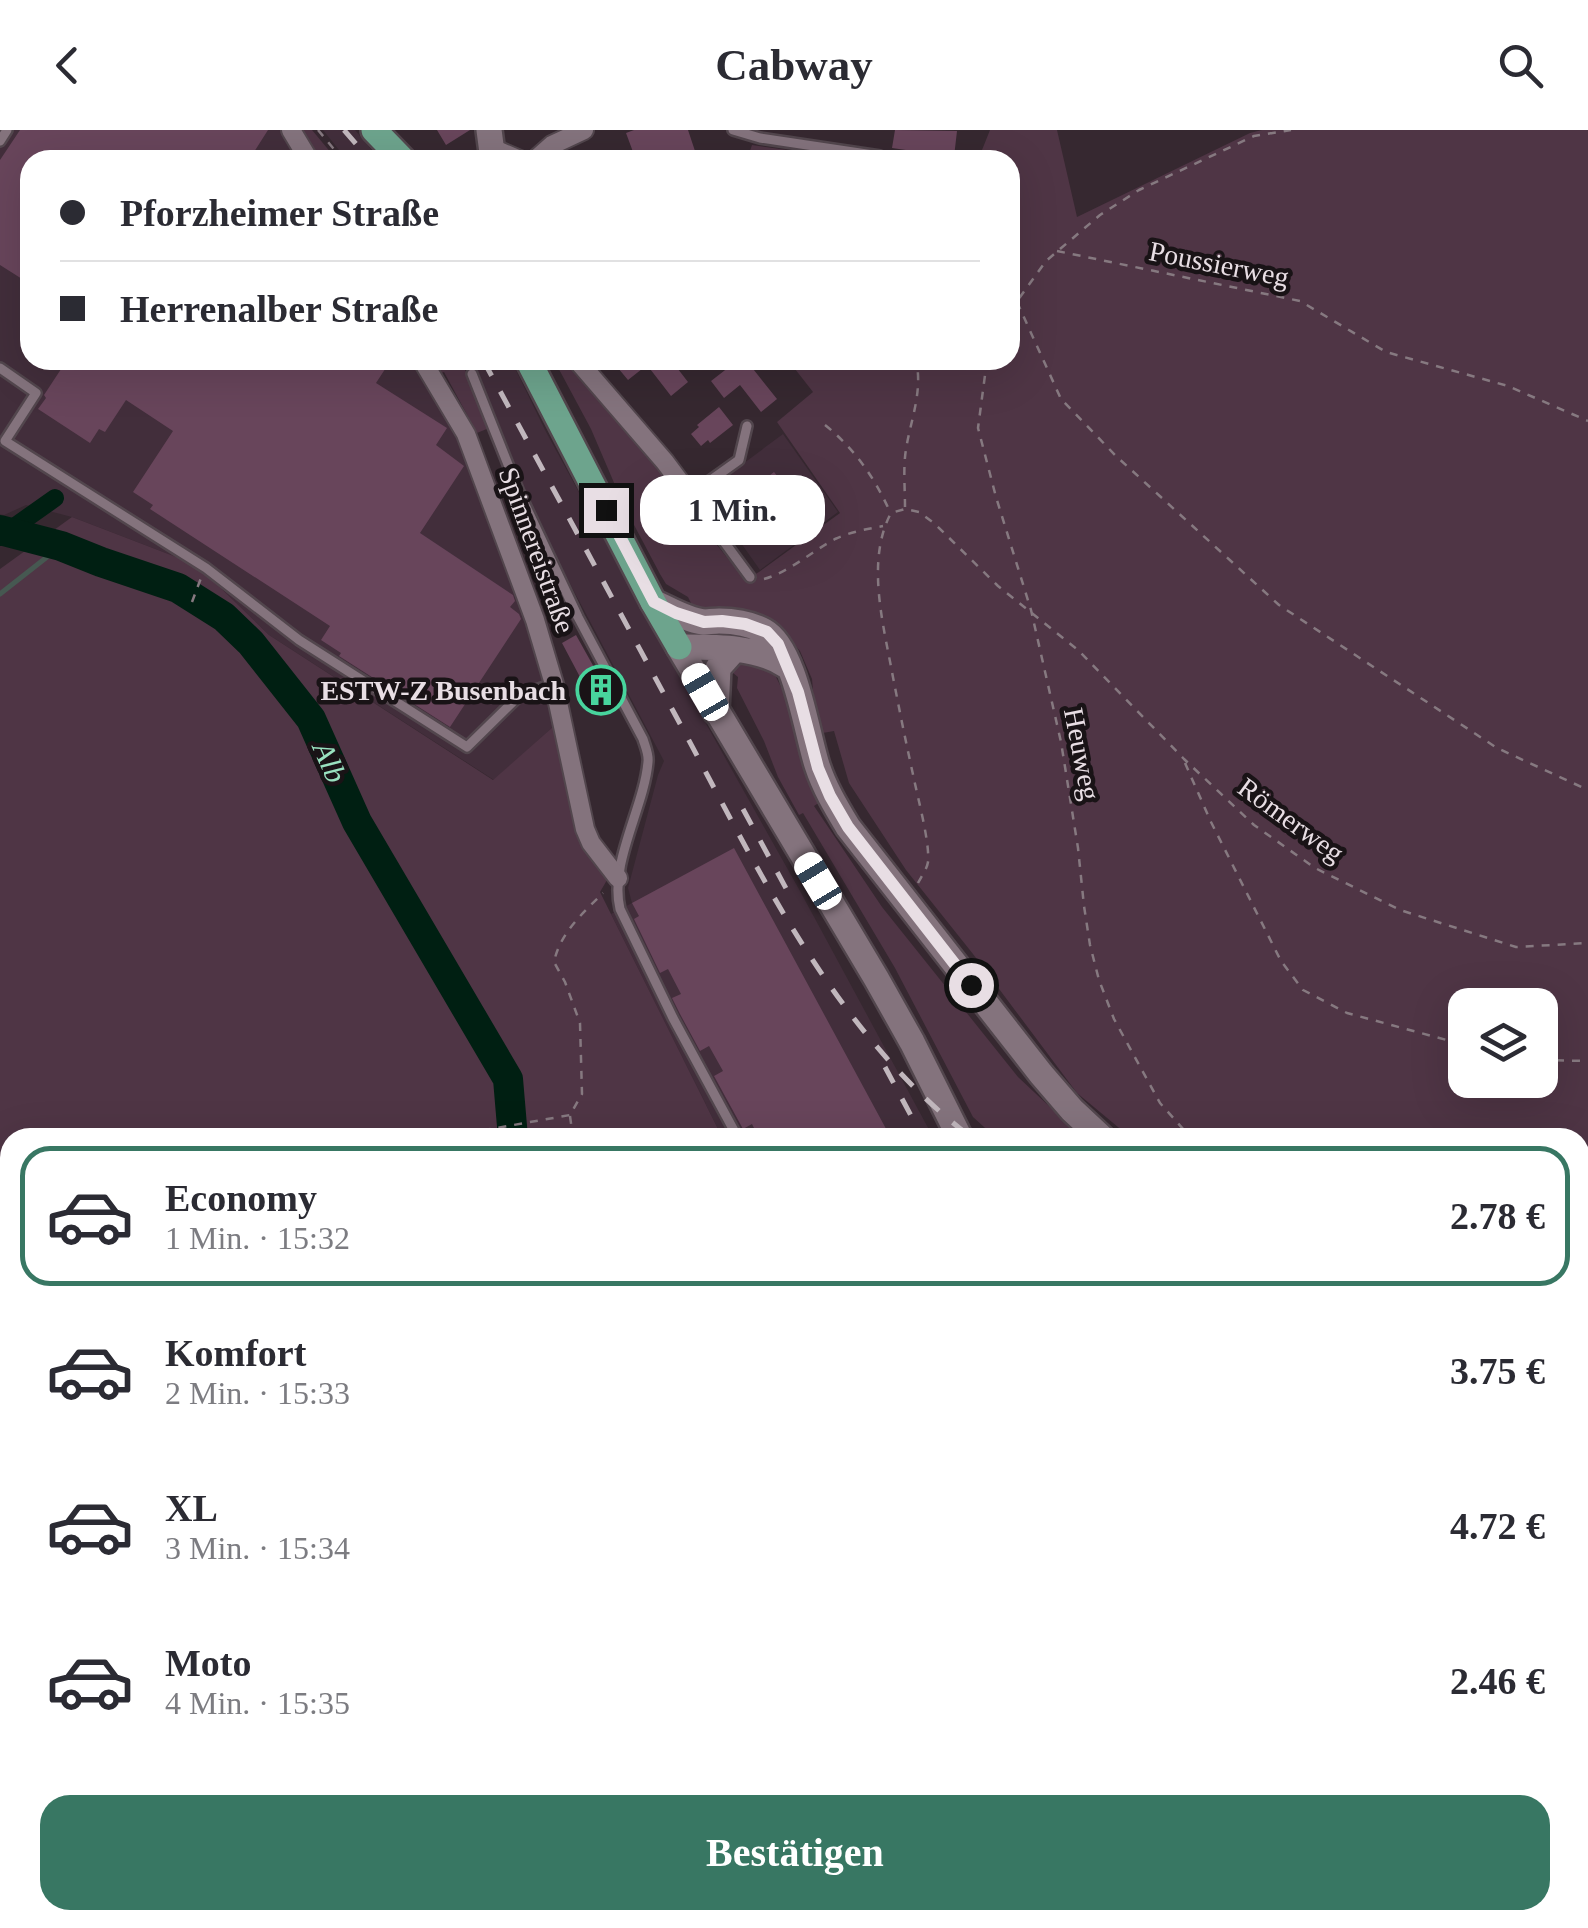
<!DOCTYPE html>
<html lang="de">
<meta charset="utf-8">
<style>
body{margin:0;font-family:"Times New Roman",serif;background:#f2f2f3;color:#2b2b33;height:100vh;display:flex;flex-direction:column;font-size:38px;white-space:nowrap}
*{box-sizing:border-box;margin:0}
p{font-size:32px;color:#7c7c81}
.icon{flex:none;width:55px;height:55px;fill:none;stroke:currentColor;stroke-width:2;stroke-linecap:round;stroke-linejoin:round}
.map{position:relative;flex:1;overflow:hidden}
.details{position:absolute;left:0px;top:998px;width:1590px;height:802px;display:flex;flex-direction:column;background:#fff;border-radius:30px 30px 0 0;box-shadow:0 10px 40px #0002}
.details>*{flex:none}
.banner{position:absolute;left:20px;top:20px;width:1000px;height:220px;border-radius:30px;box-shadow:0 10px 40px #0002;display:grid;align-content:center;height:220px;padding:0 40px;background:#fff}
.controls{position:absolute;left:1448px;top:858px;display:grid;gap:20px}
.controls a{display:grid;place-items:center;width:110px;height:110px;border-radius:20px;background:#fff;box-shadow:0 10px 40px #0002;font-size:50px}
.end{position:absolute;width:45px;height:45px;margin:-22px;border:12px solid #e8dee4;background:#111;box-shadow:0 0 0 5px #111}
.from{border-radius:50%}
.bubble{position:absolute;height:70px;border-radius:30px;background:#fff;box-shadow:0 10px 40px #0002;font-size:32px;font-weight:700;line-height:70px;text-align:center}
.car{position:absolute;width:30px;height:60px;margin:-30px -15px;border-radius:12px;box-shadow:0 0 8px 2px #0007;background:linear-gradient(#fff 24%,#345 0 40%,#fff 0 76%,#345 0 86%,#fff 0)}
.banner b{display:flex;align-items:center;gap:35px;height:95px;font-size:38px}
.banner b+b{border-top:2px solid #e1e1e2}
.banner i{width:25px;height:25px;background:#2b2b33}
ul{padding:18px 0 0;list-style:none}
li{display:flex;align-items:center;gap:30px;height:140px;margin:0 20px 15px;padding:0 20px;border:5px solid transparent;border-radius:30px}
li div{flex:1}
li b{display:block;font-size:38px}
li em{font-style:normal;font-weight:700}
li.selected{border-color:#387763}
li>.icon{width:90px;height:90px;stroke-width:1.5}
.primary-button{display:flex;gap:20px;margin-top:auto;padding:20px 40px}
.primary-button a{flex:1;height:115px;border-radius:30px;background:#387763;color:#fff;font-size:40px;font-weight:700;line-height:115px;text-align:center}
header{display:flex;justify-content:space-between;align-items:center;height:130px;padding:0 40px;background:#fff;font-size:45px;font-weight:700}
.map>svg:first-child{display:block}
.built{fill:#422e3b}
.green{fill:#4f3545;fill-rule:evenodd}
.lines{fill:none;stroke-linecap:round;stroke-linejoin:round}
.stream{stroke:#465851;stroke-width:5}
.canal{stroke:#001f12;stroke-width:18}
.river{stroke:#001f12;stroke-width:30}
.building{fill:#68455b}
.service-casing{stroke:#52464d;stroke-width:14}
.minor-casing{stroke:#52464d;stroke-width:22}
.secondary-casing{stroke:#52464d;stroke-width:30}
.primary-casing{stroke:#52464d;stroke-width:30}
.path{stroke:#867980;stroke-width:2.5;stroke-dasharray:8 8;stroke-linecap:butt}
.service{stroke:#84737d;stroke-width:9}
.minor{stroke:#84737d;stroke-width:18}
.secondary{stroke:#84737d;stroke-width:25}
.primary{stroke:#6da48d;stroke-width:25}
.rail{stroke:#c1b7bd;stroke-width:5;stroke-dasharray:18 18;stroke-linecap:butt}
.route{stroke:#e8dee4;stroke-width:12}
.labels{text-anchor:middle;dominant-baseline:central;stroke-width:9;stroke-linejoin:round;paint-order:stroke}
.street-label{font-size:28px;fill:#e8dee4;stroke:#191316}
.poi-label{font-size:28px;font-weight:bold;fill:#e8dee4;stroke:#191316;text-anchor:end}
.water-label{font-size:30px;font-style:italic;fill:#99e2c0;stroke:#191316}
</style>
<header><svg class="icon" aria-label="back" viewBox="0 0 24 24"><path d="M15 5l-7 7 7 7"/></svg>Cabway<svg class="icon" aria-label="search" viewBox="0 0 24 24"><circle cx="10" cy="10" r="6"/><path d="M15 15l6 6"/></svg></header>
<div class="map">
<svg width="1588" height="1798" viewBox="0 0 1588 1798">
<rect width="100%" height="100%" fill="#362830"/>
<path class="built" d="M0 0H286L301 30H30V230H411L460 308 528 499 554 596 494 650 269 505 197 435 72 387 26 375 4 385 0 384Z
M323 0H355L380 30H347Z
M463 230H511L545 300 669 528 800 761 933 1007H722L611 784 632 773 628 758 658 645 664 631 542 401 477 243Z
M783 304 838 382 760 440 705 362Z"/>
<path class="green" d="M299 0H312L337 30H315Z
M990 0H1057L1077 87 1250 3 1262 0H1588V1110H1580V1008L1130 1007 1077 963 973 824 906 740 849 653 834 601 817 604 812 549 800 521 784 503 695 481 688 467 666 454 660 444 624 376 591 299 554 230H564L577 243 676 355V377L685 393 705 400 745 450 759 442 840 383 777 292 813 262 788 230H1010V30H978ZM1465 875H1540V950H1465Z
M752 15 859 30H747Z
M428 230H461L489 298 477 303 444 242 437 245Z
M72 387 197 435 269 505 493 650 554 596 581 706 607 750 600 762 722 1007 10 1008V1790H1343L1347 1798H0V439Z
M737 530 764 537 775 545 785 565 803 631 820 672 814 676 882 777 1018 947 1082 1007H995L973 987 895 838 803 683 799 685 778 647 764 611 737 558 738 547 727 538Z
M1580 1216 1588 1217V1798H1414L1409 1790H1580Z"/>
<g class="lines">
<path class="stream" d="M0 464 61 416
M1580 1287H1588
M0 1679 10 1673
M1275 1790 1277 1798
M487 1798 489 1790"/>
<path class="canal" d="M0 407 55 368
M0 1121 10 1141
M376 1790 383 1798"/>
<path class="river" d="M0 400 61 416 101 432 178 458 224 487 251 513 311 589 357 692 508 949 513 1008
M551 1790 552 1798"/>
</g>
<path class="building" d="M20 0H268L249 30H30V154L0 135V30Z
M437 0H470L446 15Z
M634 0H688L698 30H636L626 3Z
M895 0 957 1 954 27 892 18Z
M67 230H391L376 253 447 298 436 315 464 336 420 403 513 465 515 471 510 477 519 484 521 489 450 597 339 526 341 523 321 510 330 496 150 379 153 375 133 362 173 301 126 270 105 302 99 299 90 313 38 279 46 268 44 265Z
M628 230H671L688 252 671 266 647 235 628 250 618 238Z
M738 230H746L777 269 761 282 740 255 724 268 711 251Z
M719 277 733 295 710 313 708 310 701 316 691 304 699 297 697 295Z
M774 342 815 394 790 413 750 361Z
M576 505 595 539 580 547 562 513Z
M734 718 891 1008H759L752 994 743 999 714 946 723 941 709 916 700 921 680 884 672 868 681 864 668 839 660 843 634 789 639 786 632 773Z"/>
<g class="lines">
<g class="service-casing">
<path id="service" d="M733 0 760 8 880 26
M0 11 7 0
M552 15 565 30
M0 238 36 263 5 311 206 438 299 510 467 617 520 565 554 554
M472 244 519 362 578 487 643 609C645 616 649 624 648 632 644 678 609 733 620 779L673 888 738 1008
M690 365 739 330 747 296
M700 379 750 447"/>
</g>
<g class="minor-casing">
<path id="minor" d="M291 0 309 30
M492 18 520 30
M535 30 552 15 584 0
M422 230 466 304 535 490 554 554 585 699 591 713 618 748
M577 230 665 332 700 379"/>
</g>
<g class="secondary-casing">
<path id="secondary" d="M489 0 493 30
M653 472C669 479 686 490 704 492 706 492 716 491 719 491 734 491 751 494 764 501 795 518 806 601 817 635 824 657 836 677 848 697L1041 944 1072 980 1102 1008
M679 517 876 848 912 912 960 1008
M679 517C715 517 757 516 787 536
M716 582 718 538 734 520
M1580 1131H1588
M1377 1790 1382 1798"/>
</g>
<g class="primary-casing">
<path id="primary" d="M374 0 403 30
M528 230 653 472 679 517"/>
</g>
<path class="path" d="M318 0 343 30
M1057 121 1300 171 1386 222 1508 256 1588 291
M1017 172 1061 269 1116 326 1279 475 1497 618 1588 660
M1010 181 1046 131 1100 85 1139 60 1254 6 1291 0
M987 230 978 298 996 367 1031 480 1061 612 1078 718 1084 776 1090 815 1099 850 1114 889 1160 973 1191 1008
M825 295C854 318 875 348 890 382
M905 377C905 358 903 338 906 319 911 289 923 261 916 230
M764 449C789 442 811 422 835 409 850 402 867 399 883 396
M192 472 201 448
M1185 633 1211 692 1281 831 1303 860 1347 883 1465 915
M918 753C921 747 927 739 928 732 930 713 918 669 914 649 906 613 899 578 892 542 883 493 866 430 891 383L905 379 919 382 935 394 998 456 1078 520 1184 629 1254 695 1315 738 1400 780 1516 817 1588 813
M1540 930 1588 931
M570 986 573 1008
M470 1008 474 1002 570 985 582 964 580 893 565 852 554 832C560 803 583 783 603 763
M0 1101 10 1121
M1580 1166 1588 1167
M0 1230 10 1257
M1580 1331H1588
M0 1702 10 1694
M1580 1706 1588 1717
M232 1790 236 1798
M402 1790 409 1798
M647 1790 650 1798
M1065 1790 1067 1798
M1444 1790 1448 1798
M1559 1790 1563 1798"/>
<use href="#service" class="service"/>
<use href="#minor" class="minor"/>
<use href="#secondary" class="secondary"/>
<use href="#primary" class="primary"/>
<path class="rail" d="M344 0 370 30
M483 230C551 354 618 479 685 603 763 749 837 905 972 1008
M743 679 788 762
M885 937 923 1008
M1580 1196 1588 1197
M1350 1790 1354 1798"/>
</g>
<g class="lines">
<path class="route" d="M606 380 654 472 676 483 704 492 722 491 745 494 767 502 778 514 798 562 818 638 830 666 848 697 971 855"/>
</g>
<defs>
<g id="building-ring" transform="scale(2.5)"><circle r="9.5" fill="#191316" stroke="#48d49d" stroke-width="1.5"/><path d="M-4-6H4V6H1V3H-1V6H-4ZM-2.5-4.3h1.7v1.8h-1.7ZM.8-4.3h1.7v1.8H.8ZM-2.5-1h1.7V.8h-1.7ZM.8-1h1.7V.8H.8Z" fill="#48d49d"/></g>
</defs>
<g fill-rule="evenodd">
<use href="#building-ring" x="601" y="560"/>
</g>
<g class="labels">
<g class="street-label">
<text transform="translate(1219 134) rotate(11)">Poussierweg</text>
<text transform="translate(537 420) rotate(70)">Spinnereistraße</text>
<text transform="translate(1082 624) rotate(79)">Heuweg</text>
<text transform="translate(1291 690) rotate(36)">Römerweg</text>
</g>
<g class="poi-label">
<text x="566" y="560">ESTW-Z Busenbach</text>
</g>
<g class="water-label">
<text transform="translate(330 632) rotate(66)">Alb</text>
</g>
</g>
</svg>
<div class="controls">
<a><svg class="icon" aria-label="layers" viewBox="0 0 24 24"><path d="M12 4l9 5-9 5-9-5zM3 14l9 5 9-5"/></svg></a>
</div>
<i class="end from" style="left:971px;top:855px"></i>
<i class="end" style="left:606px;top:380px"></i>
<div class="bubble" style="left:640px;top:345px;width:185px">1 Min.</div>
<i class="car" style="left:705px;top:562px;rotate:330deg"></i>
<i class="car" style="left:818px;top:751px;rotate:329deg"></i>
<div class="banner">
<b><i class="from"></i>Pforzheimer Straße</b>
<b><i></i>Herrenalber Straße</b>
</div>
<section class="details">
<ul>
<li class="selected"><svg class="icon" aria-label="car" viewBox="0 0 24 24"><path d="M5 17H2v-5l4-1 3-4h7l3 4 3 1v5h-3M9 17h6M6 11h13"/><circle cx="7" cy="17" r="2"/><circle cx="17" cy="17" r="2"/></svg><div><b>Economy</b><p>1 Min. · 15:32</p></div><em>2.78 €</em></li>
<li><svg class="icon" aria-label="car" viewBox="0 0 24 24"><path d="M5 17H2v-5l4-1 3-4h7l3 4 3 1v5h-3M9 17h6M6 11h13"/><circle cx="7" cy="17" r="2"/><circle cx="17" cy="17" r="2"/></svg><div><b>Komfort</b><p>2 Min. · 15:33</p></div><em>3.75 €</em></li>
<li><svg class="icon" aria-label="car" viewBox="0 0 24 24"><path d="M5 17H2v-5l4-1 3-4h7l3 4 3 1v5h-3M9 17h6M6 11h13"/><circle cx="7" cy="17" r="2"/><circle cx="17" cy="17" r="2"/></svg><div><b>XL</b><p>3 Min. · 15:34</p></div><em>4.72 €</em></li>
<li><svg class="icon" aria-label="car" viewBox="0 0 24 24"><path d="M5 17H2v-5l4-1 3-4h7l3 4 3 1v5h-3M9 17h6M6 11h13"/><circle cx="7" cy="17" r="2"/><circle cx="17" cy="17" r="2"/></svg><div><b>Moto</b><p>4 Min. · 15:35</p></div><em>2.46 €</em></li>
</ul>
<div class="primary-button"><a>Bestätigen</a></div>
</section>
</div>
